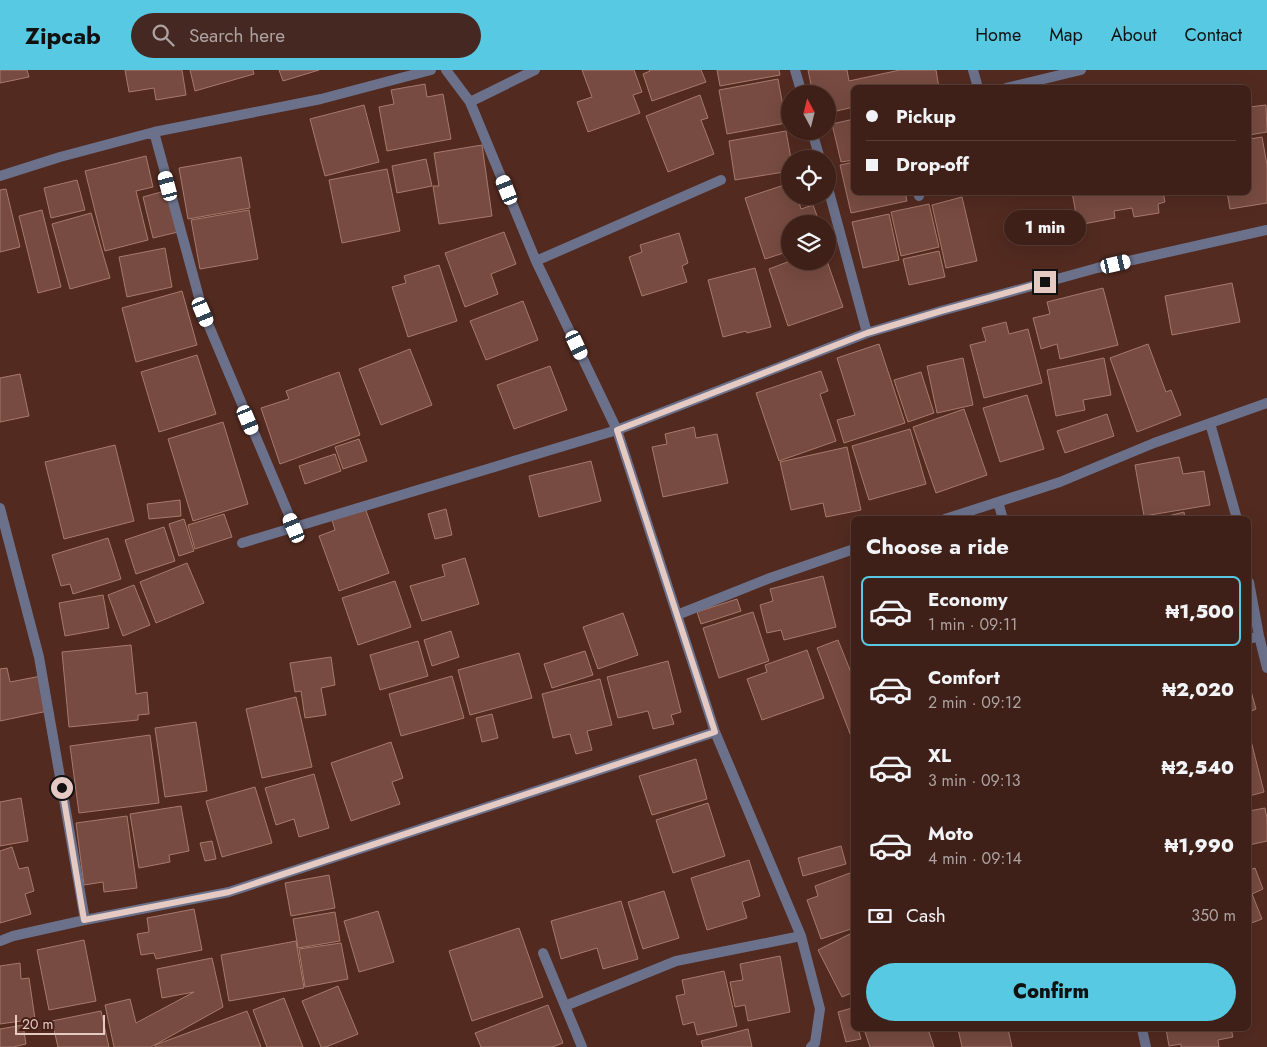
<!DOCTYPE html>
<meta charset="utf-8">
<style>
body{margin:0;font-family:Jost,sans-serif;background:#452821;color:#f1f3f6;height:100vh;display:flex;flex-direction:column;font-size:19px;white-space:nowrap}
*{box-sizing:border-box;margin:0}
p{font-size:16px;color:#ada3a2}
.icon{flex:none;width:28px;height:28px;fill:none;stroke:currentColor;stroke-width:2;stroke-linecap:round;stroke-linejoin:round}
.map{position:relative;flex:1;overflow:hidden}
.details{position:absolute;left:851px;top:446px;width:400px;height:515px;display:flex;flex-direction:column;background:#3e2018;border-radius:8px;box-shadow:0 5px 20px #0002,0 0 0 1px #573e37}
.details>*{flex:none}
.top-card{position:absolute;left:851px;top:15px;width:400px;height:110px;border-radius:8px;box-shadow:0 5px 20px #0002,0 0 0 1px #573e37;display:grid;align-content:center;height:110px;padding:0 15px;background:#3e2018}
.needle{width:32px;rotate:353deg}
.fabs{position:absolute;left:781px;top:15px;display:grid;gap:10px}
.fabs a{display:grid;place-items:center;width:55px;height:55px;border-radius:50%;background:#3e2018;box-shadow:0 5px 20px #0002,0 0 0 1px #573e37;font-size:25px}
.scale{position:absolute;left:15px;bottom:12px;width:90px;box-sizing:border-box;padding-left:5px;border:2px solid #e5cac4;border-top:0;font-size:14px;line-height:18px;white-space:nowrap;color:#e5cac4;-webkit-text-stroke:4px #462017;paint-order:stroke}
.end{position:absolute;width:22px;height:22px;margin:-11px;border:6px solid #e5cac4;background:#111;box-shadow:0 0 0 2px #111}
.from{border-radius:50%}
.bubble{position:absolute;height:35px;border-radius:18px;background:#3e2018;box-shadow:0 5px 20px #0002,0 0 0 1px #573e37;font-size:16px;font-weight:800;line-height:35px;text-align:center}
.car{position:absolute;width:15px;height:30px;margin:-15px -8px;border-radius:6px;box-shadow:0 0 4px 1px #0007;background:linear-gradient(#fff 24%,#345 0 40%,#fff 0 76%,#345 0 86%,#fff 0)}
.top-card b{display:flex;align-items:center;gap:18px;height:48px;font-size:19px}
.top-card b+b{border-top:1px solid #573e37}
.top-card i{width:12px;height:12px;background:#f1f3f6}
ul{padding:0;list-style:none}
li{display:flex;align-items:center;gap:15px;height:70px;margin:0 10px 8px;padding:0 5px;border:2px solid transparent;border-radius:8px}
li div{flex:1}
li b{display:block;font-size:19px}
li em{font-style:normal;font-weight:800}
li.on{border-color:#57c9e2}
li>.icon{width:45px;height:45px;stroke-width:1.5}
h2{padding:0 15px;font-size:22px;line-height:60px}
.pay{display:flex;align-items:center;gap:12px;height:55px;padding:0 15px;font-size:19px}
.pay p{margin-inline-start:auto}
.action{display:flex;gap:10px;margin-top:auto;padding:10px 15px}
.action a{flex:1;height:58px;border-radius:30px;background:#57c9e2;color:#111;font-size:20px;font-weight:800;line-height:58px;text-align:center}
header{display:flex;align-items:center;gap:30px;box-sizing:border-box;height:70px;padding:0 25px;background:#57c9e2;color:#111}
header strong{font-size:24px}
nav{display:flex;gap:28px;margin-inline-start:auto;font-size:18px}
.search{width:350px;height:45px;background:#452821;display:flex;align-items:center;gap:12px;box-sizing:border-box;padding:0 18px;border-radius:28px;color:#ada3a2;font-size:19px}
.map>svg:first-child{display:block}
.building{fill:#774b41;stroke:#a8796d}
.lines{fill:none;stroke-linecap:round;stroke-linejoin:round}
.street{stroke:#6b718b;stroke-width:10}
.route{stroke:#e5cac4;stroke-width:6}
</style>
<header>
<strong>Zipcab</strong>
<div class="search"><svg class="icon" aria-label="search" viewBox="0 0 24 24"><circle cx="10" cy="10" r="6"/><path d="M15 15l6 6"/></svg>Search here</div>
<nav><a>Home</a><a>Map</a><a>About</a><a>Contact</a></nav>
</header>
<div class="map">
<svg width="1267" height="977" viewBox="0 0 1267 977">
<rect width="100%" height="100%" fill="#522a20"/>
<path class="building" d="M0 0H27L29 7 0 13Z
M125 0H182L186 25 156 30 154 18 129 22Z
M190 0H253L254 4 195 21Z
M279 0H319L283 11Z
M582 0H634L642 22 633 25 640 43 588 62 577 32 592 27Z
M649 0H701L706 12 652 31 643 4 650 1Z
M717 0H779L780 5 720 16Z
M808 0H847L849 11 900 0H936L939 18H854V37L828 43V24H813Z
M778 9 786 53 727 64 719 20Z
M425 14 427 27 443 24 451 69 387 81 379 37 394 34 391 20Z
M700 25 708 48 701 50 714 84 668 102 646 46Z
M364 35 379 92 325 106 310 49Z
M1266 35 1267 62 1249 65V37Z
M854 49V90L841 92 832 54Z
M786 61 791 89 790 101 735 110 729 71Z
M1262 67 1267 95V133L1230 139 1227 122H1249V69Z
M482 75 492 146 439 154 433 116H439L434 83Z
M146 86 153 117 136 121 148 170 105 181 85 101Z
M241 87 250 138 188 149 179 98Z
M426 89 432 116 397 123 392 96Z
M854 92V122H905L907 131 851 143 840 95Z
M387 99 400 161 342 173 329 110Z
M77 110 85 140 51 148 44 118Z
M790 113V126H797L801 139 813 135 820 154H790V181L765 189 745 128Z
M6 119 20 177 0 182V120Z
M168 120 178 162 153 168 143 127Z
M1072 122H1163L1165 132 1158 134 1159 143 1134 147 1132 138 1114 141 1115 148 1078 155Z
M962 127 977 191 946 198 932 135Z
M929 134 939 177 901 186 891 142Z
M42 140 61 217 38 223 19 146Z
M249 140 258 189 200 199 191 150Z
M91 143 110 208 70 219 52 154Z
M889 144 899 190 863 198 852 152Z
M504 162 516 194 491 204 498 224 465 237 445 183Z
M679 163 688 193 682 196 687 212 642 226 629 187 642 182 640 175Z
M165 178 172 217 127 227 119 187Z
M939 181 945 207 909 215 903 189Z
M790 191H827L843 237 788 256 769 199Z
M439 195 457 251 408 267 392 217 406 213 404 206Z
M755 198 771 257 747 263 746 261 723 267 708 210Z
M1232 213 1240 252 1172 265 1165 226Z
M1103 218 1118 275 1060 289 1057 274 1041 279 1033 248 1050 244 1047 232Z
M182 221 197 275 136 292 122 238Z
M523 231 538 270 486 290 470 251Z
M1006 252 1009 264 1028 259 1042 313 984 328 970 275 986 271 982 258Z
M879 274 905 353 844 373 837 350 855 345 837 288Z
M1148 274 1166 322 1171 320 1181 345 1137 362 1110 288Z
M410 279 432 335 381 355 359 299Z
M197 285 216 344 159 362 141 302Z
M963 288 973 335 937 343 927 296Z
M1104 288 1111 325 1083 330 1085 340 1056 346 1047 300Z
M550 296 567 340 514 359 497 315Z
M821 301 828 321 820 324 836 371 779 391 756 323Z
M339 302 360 365 280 394 261 338 289 329 286 321Z
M921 302 934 343 908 352 894 310Z
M20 304 29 346 0 352V308Z
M1027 325 1044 379 1000 392 983 338Z
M964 339 987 405 936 423 913 357Z
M1107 344 1114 366 1065 383 1057 361Z
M223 352 248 434 193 451 168 369Z
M694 357 696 368 717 364 728 413 663 427 652 377 667 374 665 364Z
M910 359 926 414 869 430 852 376Z
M359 369 367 391 343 399 335 377Z
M115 375 134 451 64 469 45 392Z
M847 377 861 440 826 447 823 433 791 440 780 392Z
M335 384 341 401 305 414 299 396Z
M1179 387 1183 404 1204 401 1210 435 1144 446 1135 395Z
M591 391 601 431 539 447 529 406Z
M180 430 181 446 149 449 147 434Z
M365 438 389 503 339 521 319 466 335 460 332 450Z
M446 439 452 465 435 469 428 444Z
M1184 442 1185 449H1156Z
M224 444 232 467 195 479 188 455Z
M184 449 194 481 179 486 169 454Z
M164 457 175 491 136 504 125 470Z
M108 468 121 509 73 524 70 514 61 516 52 485Z
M465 488 479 534 422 551 410 516 445 506 442 495Z
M187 493 204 533 156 553 140 512Z
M823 506 836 557 784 570 781 560 767 563 760 535 773 531 770 519Z
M395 511 411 557 358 575 342 528Z
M134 515 150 555 123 566 108 525Z
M103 525 109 558 65 566 59 533Z
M737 529 741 541 701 554 697 542Z
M753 542 769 591 719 608 703 558Z
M623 543 638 585 598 599 583 557Z
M451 561 459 587 432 596 424 570Z
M838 570 854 610V674L817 578Z
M418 571 428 606 380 620 370 585Z
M131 575 136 624 147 622 149 644 138 645V650L69 657 62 582Z
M807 580 824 628 762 650 747 609 767 602 765 595Z
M585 581 593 605 552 618 544 594Z
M519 583 532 628 470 645 458 600Z
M331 587 335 615 321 618 326 645 305 648 301 621 295 622 290 593Z
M668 591 681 642 671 645 674 654 653 659 648 641 618 648 607 607Z
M7 598 10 612 41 606 48 641 0 651V599Z
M452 606 464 648 401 666 389 624Z
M600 609 612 655 587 661 592 680 576 684 570 664 553 668 542 624Z
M1249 614 1256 639 1249 642Z
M296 627 312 697 262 708 246 639Z
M492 644 498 668 482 672 476 648Z
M196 652 207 721 165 727 155 658Z
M1249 663 1264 722 1249 726Z
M150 665 159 733 79 743 70 676Z
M391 672 403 708 392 712 400 734 351 751 331 693Z
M696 689 707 729 652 745 639 706Z
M314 704 329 758 299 767 294 749 276 755 265 718Z
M255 717 272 773 222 787 206 731Z
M21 728 28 771 0 776V732Z
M708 733 725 786 673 803 656 750Z
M181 736 189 781 169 785 170 792 139 798 130 744Z
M1265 738 1267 748V771L1249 775V741Z
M127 746 137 818 104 822 103 812 84 815 76 753Z
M212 771 216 789 205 791 200 773Z
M841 776 846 794 803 806 798 788Z
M12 777 19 799 28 797 34 821 25 824 31 844 0 853V781Z
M749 790 760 826 742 832 747 848 707 860 691 808Z
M1255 798 1263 819 1252 824 1262 849 1249 854V800Z
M850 803 854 814V858L821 869 807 830 818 826 815 816Z
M329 805 335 838 291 846 285 813Z
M664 821 679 868 643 879 628 832Z
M621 831 638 889 603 899 597 878 561 889 551 851Z
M194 839 202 880 156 889 154 883 141 885 137 864 149 862 147 848Z
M378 841 394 892 359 902 344 851Z
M335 842 340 871 298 878 293 849Z
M519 858 543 927 472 951 449 881Z
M854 862V922L842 927 818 880Z
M84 870 96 931 49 940 37 880Z
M296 871 304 918 229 931 221 885Z
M341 873 348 909 305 917 299 879Z
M780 886 790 942 748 951 745 935 735 937 730 912 743 910 740 894Z
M212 888 223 937 151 977H114L105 935 130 929 136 953 194 922 162 928 157 899Z
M20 893 21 909 29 908 35 949 0 954V896Z
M724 901 737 956 697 965 694 952 683 955 676 926 685 924 682 910Z
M338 916 358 964 326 977H321L302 931Z
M284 928 303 977H267L253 940Z
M548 935 563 973 552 977H481L475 963Z
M852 938 854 942V959H858L861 969 846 972 838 942Z
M101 941 109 977H58L52 951Z
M247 941 261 977H155V975Z
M23 955 26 974 13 977H0V959Z
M748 959 752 977H703L701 971Z
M864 959H928L934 977H870Z
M958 959H1008L1012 977H962Z
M1166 959H1231L1233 967 1218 970 1219 977H1181V974L1169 976Z"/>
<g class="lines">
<path class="street" d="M446 0 470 32 536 191 617 360 715 662 801 866 820 939 815 973 811 977
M795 0 802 24
M973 0 978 18
M1006 18 1081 0
M470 32 535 0
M812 61 820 89
M154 62 203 242 294 457
M0 106 60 87 154 62 321 29 431 0
M828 118 867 263
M918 122 919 126
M536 191 721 110
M1210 353 1237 449
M998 432 1003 449
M0 438 39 587 85 850
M945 449 1060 412 1154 373 1267 333
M242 473 617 360 867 263 941 241 1097 198 1267 160
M1249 512 1259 566 1267 598
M677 545 770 508 854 479
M1249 569 1259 566
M0 871 13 866 85 850 229 822 715 662
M543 883 582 977
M565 936 676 891 801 866
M1142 959 1146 977"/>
</g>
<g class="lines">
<path class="route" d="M62 718 84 850 229 822 715 662 617 360 867 263 941 241 1045 212"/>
</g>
</svg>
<div class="fabs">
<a><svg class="needle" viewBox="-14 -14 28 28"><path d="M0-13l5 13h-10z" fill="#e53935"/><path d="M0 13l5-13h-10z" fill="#ada3a2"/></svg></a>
<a><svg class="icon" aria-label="locate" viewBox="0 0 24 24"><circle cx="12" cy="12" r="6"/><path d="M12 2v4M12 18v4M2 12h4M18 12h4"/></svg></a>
<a><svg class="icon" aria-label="layers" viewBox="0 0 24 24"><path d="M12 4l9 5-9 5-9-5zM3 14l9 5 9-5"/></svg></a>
</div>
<div class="scale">20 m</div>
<i class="end from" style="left:62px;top:718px"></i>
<i class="end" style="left:1045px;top:212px"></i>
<div class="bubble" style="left:1004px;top:140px;width:82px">1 min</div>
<i class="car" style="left:168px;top:116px;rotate:345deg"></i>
<i class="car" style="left:507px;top:120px;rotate:338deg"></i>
<i class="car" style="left:1116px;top:194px;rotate:77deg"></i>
<i class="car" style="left:203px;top:242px;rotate:157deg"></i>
<i class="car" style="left:577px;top:275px;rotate:155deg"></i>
<i class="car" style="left:248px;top:350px;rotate:157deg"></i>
<i class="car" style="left:294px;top:458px;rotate:337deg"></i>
<div class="top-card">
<b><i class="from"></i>Pickup</b>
<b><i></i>Drop-off</b>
</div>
<section class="details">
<h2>Choose a ride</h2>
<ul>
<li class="on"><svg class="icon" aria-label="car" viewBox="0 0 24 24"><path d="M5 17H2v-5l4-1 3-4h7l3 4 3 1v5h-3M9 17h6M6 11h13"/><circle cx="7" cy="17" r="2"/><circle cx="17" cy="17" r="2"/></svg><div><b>Economy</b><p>1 min · 09:11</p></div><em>₦1,500</em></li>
<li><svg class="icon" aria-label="car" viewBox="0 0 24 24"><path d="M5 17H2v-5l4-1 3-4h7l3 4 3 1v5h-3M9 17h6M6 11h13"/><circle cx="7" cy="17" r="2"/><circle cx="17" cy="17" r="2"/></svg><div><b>Comfort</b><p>2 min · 09:12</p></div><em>₦2,020</em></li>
<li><svg class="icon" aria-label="car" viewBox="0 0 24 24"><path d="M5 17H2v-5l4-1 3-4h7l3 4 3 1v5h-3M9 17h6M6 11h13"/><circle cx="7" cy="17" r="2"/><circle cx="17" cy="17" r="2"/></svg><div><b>XL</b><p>3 min · 09:13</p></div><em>₦2,540</em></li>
<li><svg class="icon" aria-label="car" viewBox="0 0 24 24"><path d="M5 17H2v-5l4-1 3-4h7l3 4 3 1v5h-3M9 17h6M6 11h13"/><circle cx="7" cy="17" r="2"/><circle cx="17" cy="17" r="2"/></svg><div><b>Moto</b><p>4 min · 09:14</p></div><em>₦1,990</em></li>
</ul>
<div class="pay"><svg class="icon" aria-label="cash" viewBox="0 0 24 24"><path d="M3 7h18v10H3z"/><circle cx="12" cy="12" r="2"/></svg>Cash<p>350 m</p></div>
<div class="action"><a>Confirm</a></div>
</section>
</div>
